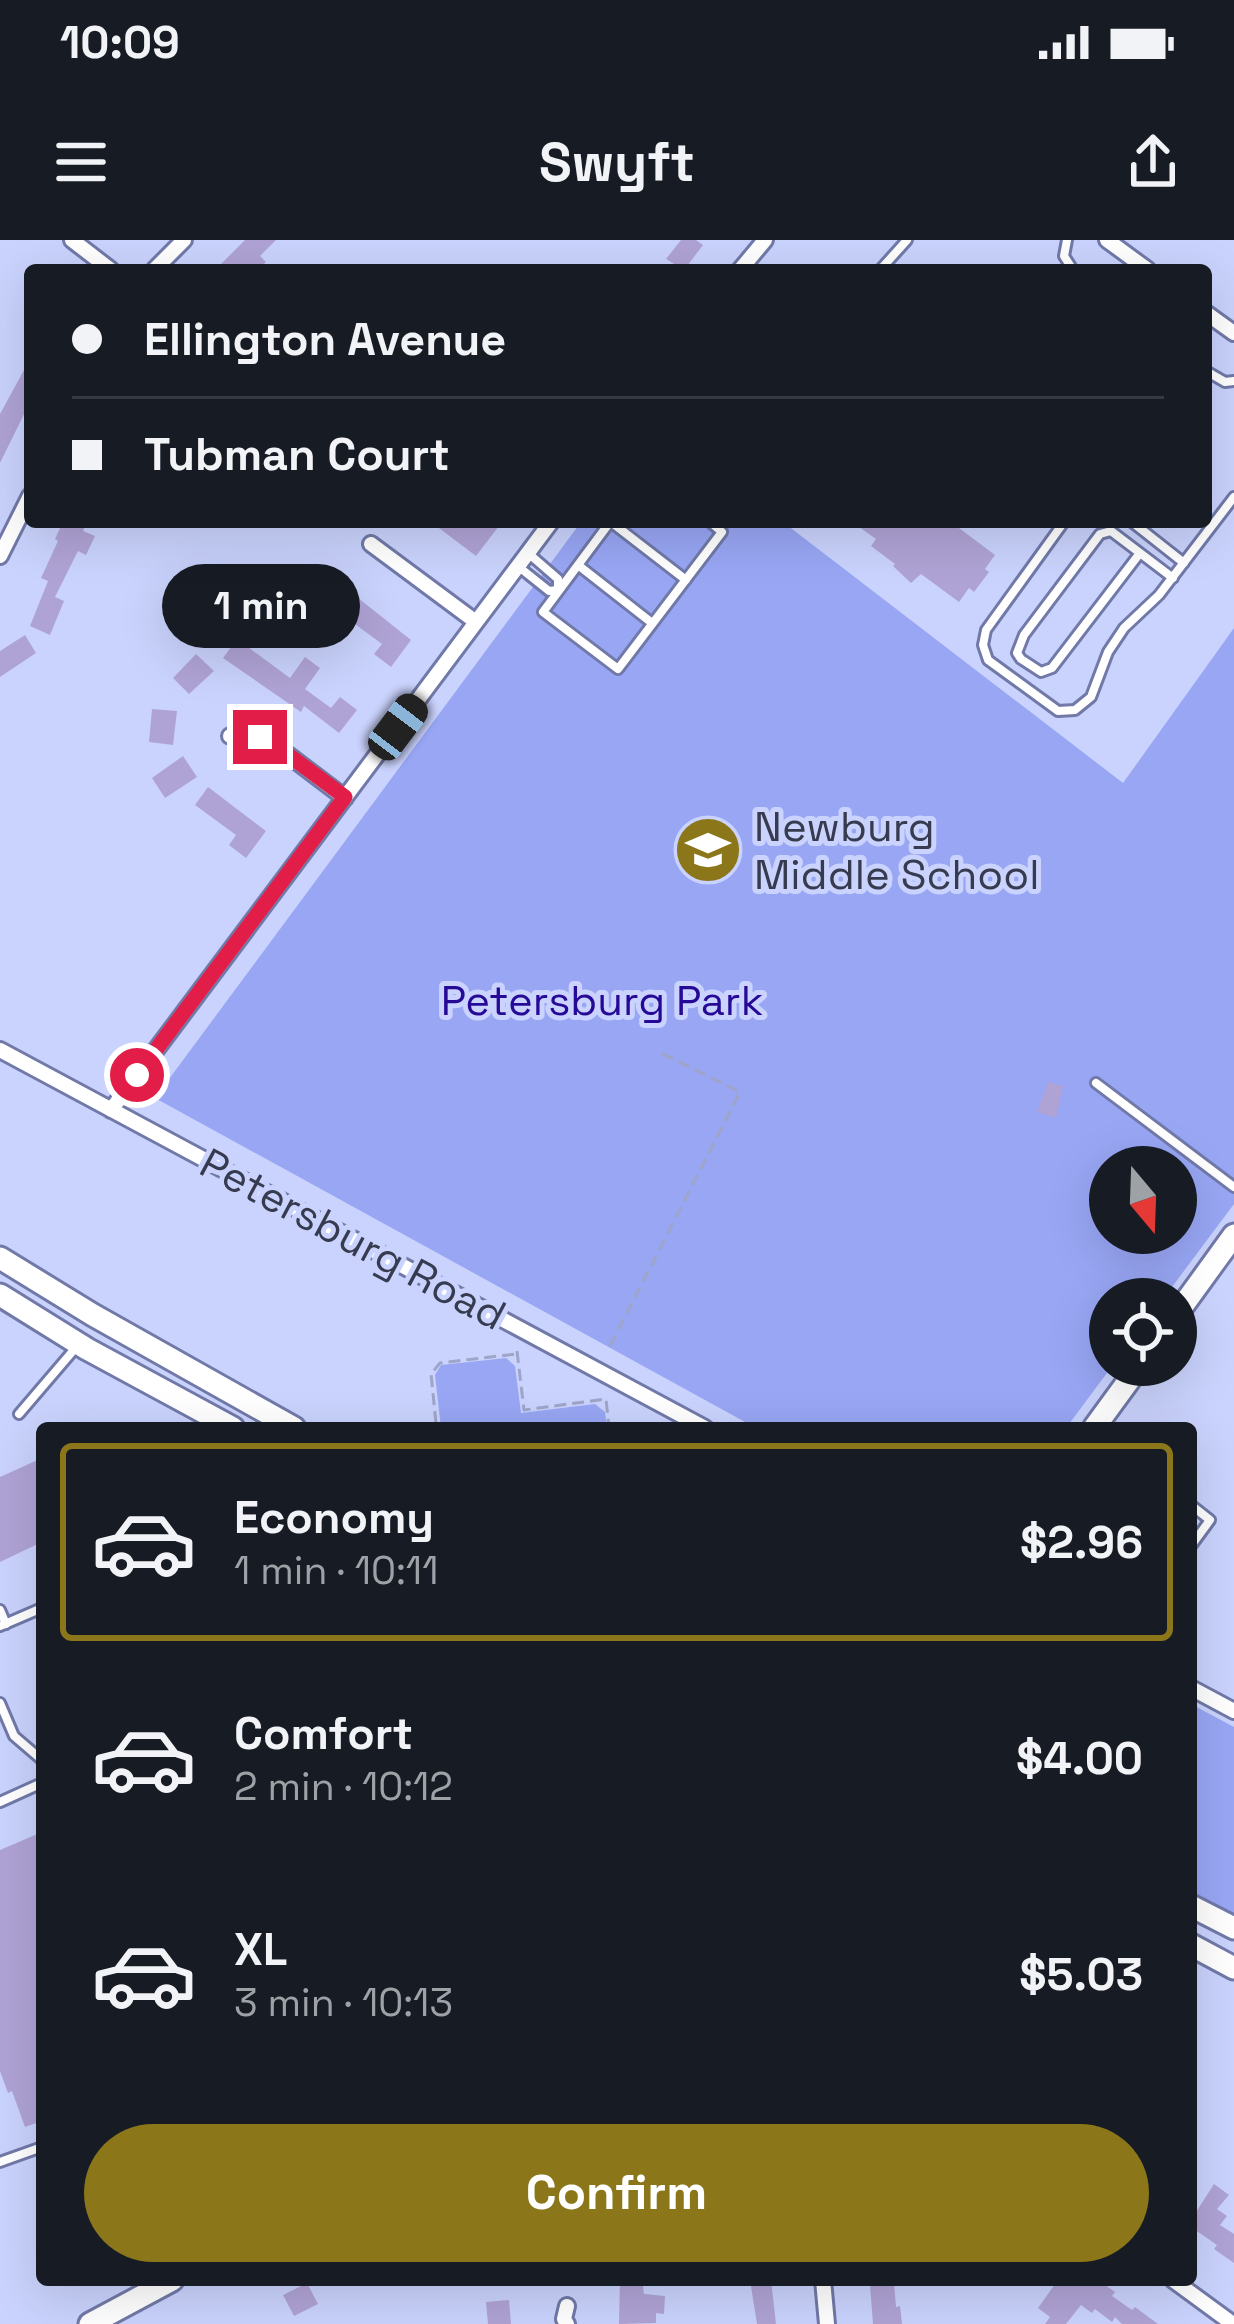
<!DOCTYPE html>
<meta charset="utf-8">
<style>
body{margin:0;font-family:"Space Grotesk",sans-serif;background:#20242c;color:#f1f3f6;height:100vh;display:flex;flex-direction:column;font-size:45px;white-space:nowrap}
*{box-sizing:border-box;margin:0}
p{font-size:39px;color:#9ea1a6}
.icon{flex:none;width:66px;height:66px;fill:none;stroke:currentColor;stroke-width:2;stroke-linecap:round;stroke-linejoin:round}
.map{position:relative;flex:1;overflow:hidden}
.panel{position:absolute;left:36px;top:1182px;width:1161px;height:864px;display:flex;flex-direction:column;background:#171b24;border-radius:12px;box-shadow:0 12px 48px #0002}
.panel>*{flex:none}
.top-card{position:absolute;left:24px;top:24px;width:1188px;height:264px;border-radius:12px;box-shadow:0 12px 48px #0002;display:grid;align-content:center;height:264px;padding:0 48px;background:#171b24}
.needle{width:78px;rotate:161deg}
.buttons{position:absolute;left:1089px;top:906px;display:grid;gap:24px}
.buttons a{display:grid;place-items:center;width:108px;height:108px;border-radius:50%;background:#171b24;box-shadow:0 12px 48px #0002;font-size:60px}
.end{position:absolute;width:54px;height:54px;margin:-27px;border:15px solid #e11d48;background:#fff;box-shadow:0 0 0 6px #fff}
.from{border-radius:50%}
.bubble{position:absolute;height:84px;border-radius:42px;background:#171b24;box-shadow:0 12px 48px #0002;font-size:39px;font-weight:700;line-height:84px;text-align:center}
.car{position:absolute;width:36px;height:72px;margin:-36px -18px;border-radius:15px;box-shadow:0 0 9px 3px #0007;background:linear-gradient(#222 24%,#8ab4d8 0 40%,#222 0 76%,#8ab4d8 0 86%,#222 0)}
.top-card b{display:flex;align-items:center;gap:42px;height:114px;font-size:45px}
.top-card b+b{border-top:3px solid #363941}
.top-card i{width:30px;height:30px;background:#f1f3f6}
ul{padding:21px 0 0;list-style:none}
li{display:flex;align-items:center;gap:36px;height:198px;margin:0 24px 18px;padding:0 24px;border:6px solid transparent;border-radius:12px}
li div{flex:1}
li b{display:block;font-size:45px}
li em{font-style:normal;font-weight:700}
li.active{border-color:#8b761a}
li>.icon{width:108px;height:108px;stroke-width:1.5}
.primary-button{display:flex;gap:24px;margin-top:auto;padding:24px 48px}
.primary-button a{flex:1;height:138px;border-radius:72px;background:#8b761a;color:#fff;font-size:48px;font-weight:700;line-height:138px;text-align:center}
.status{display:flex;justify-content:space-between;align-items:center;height:84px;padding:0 60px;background:#171b24;direction:ltr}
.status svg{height:33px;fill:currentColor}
header{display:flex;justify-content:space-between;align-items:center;height:156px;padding:0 48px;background:#171b24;font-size:54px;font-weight:700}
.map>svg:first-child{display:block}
.green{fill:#98a6f4;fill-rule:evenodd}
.building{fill:#afa3d5}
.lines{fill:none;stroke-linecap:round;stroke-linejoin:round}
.service-casing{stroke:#7079a8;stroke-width:14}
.minor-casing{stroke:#7079a8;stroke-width:20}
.secondary-casing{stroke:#7079a8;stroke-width:27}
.path{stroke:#9ea5c9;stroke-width:3;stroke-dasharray:12 6;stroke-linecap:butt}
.service{stroke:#fff;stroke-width:8}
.minor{stroke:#fff;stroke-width:14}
.secondary{stroke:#fff;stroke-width:21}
.route{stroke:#e11d48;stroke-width:15}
.labels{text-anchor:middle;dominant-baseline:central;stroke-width:10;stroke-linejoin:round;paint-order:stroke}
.poi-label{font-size:42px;fill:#373b4f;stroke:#cad3fd;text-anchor:start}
.park-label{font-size:42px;fill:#260996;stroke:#cad3fd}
.street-label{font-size:42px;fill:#373b4f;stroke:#cad3fd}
</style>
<div class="status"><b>10:09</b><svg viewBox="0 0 49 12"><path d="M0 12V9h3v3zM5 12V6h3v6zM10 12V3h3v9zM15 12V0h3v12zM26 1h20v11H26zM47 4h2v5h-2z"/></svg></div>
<header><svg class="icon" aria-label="menu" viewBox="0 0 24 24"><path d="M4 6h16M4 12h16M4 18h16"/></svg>Swyft<svg class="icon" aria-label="share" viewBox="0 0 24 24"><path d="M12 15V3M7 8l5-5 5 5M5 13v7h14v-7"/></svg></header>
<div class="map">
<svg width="1234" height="2084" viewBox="0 0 1234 2084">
<rect width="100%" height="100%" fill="#cad3fd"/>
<path class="green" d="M581 282H783L1123 543 1234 388V964L1163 1059H1110V1125H1113L1066 1188H756L155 858ZM1110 927H1176V993H1110Z
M506 1118 515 1126 521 1173 595 1164 605 1172 607 1188H441L435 1135 441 1125Z
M1191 1464 1234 1487V1678L1191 1655Z"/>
<path class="building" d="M245 0H276L260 16 266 22 257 30H215Z
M681 0H696L703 5 684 30 666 19Z
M30 119V162L0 223V174Z
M63 282H87L83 291 95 296 86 315 78 311 55 357 64 361 50 395 30 386 48 341 41 338 58 301 55 299Z
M431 282H502L476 316Z
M852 282H951L995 315 985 329 989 332 974 352 969 348 959 362 921 334 911 343 893 326 895 324 871 306 876 299Z
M303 325 335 367 348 350 411 400 391 427 374 414 382 404 340 373 341 378 313 361 307 367 284 342Z
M25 395 36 413 0 437V411Z
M237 399 290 438 305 417 320 428 305 449 331 468 340 457 357 470 339 493 304 466 301 472 223 418Z
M196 414 214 431 189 454 173 438Z
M152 469 177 471 173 505 149 502Z
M183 516 197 537 165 558 152 538Z
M208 547 266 591 246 618 229 605 236 595 195 565Z
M1048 842 1063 846 1056 878 1037 872Z
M42 1218V1302L0 1322V1237Z
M42 1592V1881L25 1887 12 1851 8 1853 0 1831V1610Z
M1214 1944 1229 1955 1217 1969 1227 1976 1220 1985 1234 1994V2023L1214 2009 1217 2005 1191 1987V1980Z
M620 2040H642L644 2054 665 2056 664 2074 656 2073V2083L619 2084Z
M750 2040H771L776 2084H757Z
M1058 2040H1098L1115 2052 1112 2056 1132 2070 1135 2067 1158 2084H1122L1115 2077 1112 2082 1095 2069 1092 2073 1081 2065 1066 2084H1045L1050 2077 1038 2068Z
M307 2043 318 2064 294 2076 283 2055Z
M894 2043 896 2067 900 2066 902 2084H873L870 2045Z
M509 2060 511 2084H488L486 2062Z"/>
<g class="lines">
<g class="service-casing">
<path id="service" d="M1067 0 1064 16 1073 30
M880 30 907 0
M1206 131 1225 142 1234 141
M610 282 543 372 618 429 722 292 710 282
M611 282 686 340
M1064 282 986 390 983 405 988 420 1058 471 1075 470 1091 457 1108 412 1124 388 1159 355 1234 257
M1132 282 1184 323
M1140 313 1052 428 1041 432 1021 419 1017 413 1024 395 1100 294 1111 291 1173 338
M578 325 652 383
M519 327 549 351 558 350V339L528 313
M1096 843 1234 947
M19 1174 78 1105
M1191 1265 1210 1280 1191 1306
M0 1370 6 1384
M0 1386 42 1368
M0 1463 14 1496 42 1520
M0 1562 42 1543
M0 1922 42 1907"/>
</g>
<g class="minor-casing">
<path id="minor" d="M72 0 111 30
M1107 0 1148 30
M154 30 184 0
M740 30 765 0
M1206 73 1234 93
M371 304 476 382
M0 316 30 256
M230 496H252L275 505 345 558
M0 810 705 1188
M111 870 551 282
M1191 1448 1234 1471
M823 2040 827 2084
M1173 2040 1233 2084
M567 2084 564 2079 567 2066"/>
</g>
<g class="secondary-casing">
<path id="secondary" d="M0 1018 93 1075 294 1188
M0 1055 87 1109 233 1188
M1176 1075 1234 995
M1094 1188 1140 1125
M1191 1666 1234 1688
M1191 1705 1234 1728
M90 2084 172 2040"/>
</g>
<path class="path" d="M610 1106 740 852 661 813
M517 1111 524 1170 606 1159 609 1188
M436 1183 431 1134 440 1123 516 1114"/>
<use href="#service" class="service"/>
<use href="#minor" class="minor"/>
<use href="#secondary" class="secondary"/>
</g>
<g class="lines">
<path class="route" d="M137 835 345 557 275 505 260 497"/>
</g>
<defs>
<g id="school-disc" transform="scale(3.45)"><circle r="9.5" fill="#8b761a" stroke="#cad3fd"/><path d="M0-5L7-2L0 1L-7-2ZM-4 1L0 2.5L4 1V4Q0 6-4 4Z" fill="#fff"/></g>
</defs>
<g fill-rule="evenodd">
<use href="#school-disc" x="708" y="610"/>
</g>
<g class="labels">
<g class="poi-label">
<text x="754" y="586">Newburg<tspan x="754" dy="48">Middle School</tspan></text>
</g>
<g class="park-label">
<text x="602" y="760">Petersburg Park</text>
</g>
<g class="street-label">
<text transform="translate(353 999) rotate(28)">Petersburg Road</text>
</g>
</g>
</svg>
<div class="buttons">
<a><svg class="needle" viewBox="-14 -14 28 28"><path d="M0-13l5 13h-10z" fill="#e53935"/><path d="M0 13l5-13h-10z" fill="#9ea1a6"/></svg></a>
<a><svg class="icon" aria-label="locate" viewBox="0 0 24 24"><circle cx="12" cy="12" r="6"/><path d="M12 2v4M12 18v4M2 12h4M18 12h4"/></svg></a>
</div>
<i class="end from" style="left:137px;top:835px"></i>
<i class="end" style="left:260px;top:497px"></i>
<div class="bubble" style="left:162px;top:324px;width:198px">1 min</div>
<i class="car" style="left:398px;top:487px;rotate:37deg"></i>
<div class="top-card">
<b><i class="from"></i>Ellington Avenue</b>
<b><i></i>Tubman Court</b>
</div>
<section class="panel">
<ul>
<li class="active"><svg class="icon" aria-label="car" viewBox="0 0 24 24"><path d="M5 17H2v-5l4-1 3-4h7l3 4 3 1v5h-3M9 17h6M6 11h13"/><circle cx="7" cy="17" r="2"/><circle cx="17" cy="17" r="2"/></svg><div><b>Economy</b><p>1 min · 10:11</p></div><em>$2.96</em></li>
<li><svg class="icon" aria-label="car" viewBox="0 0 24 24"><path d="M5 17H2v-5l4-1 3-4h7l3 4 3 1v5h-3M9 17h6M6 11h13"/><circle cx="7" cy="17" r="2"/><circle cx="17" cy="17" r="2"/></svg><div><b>Comfort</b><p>2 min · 10:12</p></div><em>$4.00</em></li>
<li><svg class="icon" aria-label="car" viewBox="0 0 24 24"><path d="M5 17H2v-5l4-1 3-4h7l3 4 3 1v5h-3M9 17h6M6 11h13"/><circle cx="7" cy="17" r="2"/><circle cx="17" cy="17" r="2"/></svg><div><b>XL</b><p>3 min · 10:13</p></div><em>$5.03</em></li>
</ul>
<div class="primary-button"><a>Confirm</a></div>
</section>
</div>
